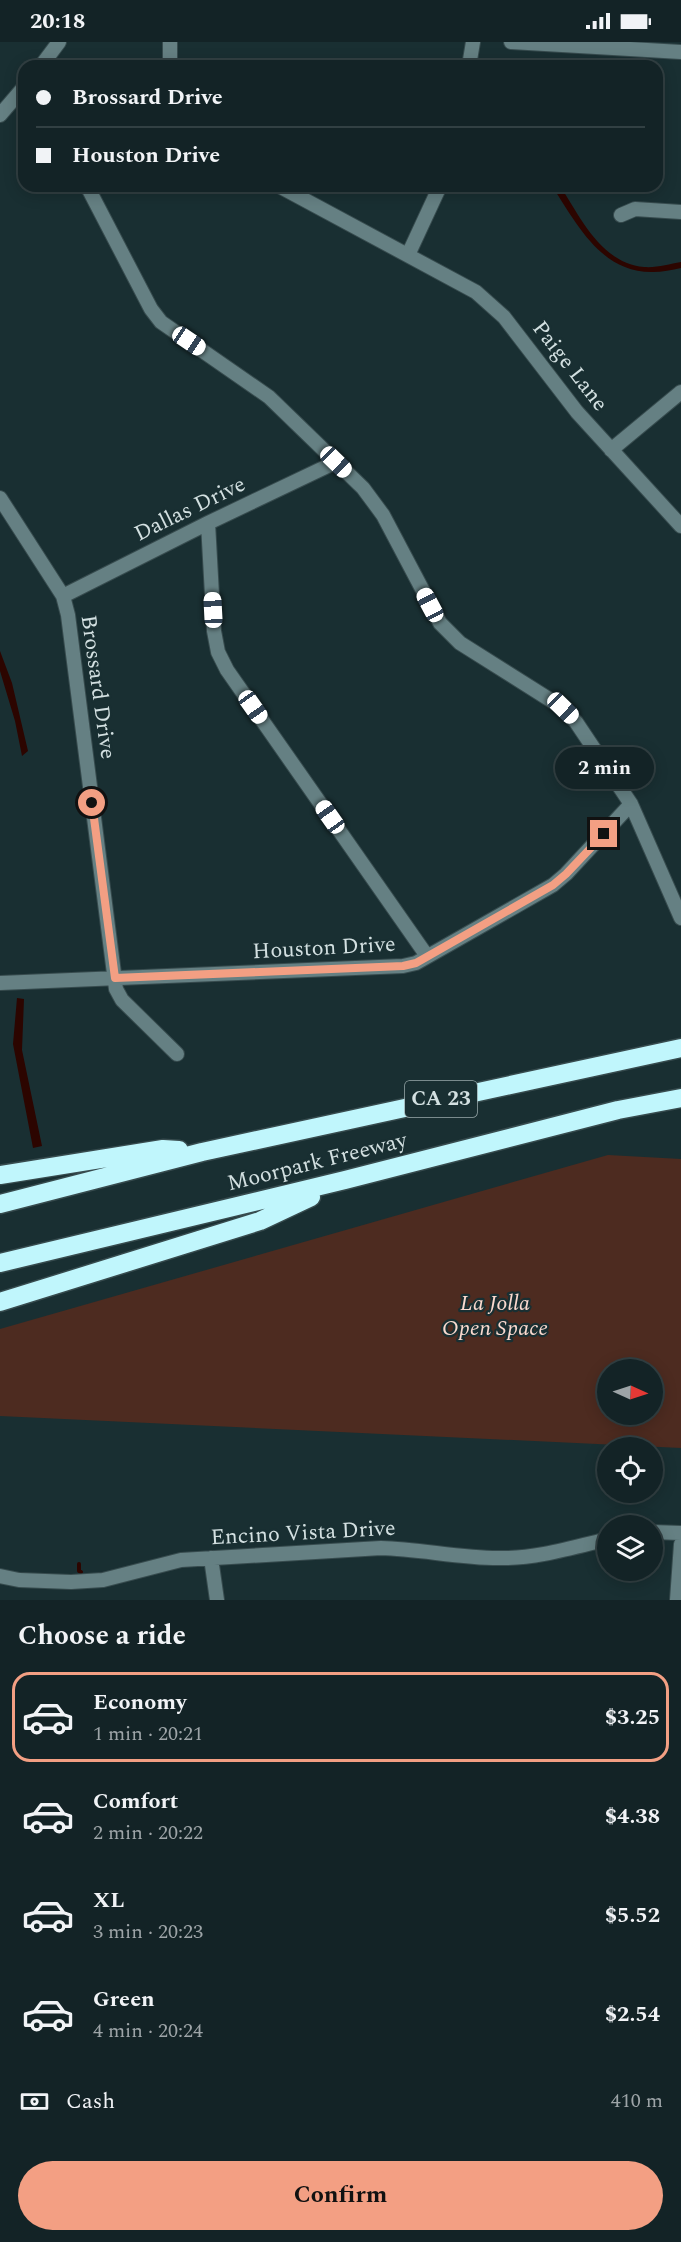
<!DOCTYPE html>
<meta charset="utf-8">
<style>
body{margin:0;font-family:Spectral,serif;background:#1c2b2e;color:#f1f3f6;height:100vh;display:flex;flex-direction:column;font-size:22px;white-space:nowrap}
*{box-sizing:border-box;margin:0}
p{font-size:20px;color:#9da4a7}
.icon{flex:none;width:33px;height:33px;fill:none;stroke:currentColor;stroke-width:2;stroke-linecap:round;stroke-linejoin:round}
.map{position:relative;height:1558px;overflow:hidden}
.side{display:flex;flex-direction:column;background:#132326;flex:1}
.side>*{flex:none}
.banner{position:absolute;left:18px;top:18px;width:645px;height:132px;border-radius:18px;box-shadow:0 3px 15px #0003,0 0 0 2px #324043;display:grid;align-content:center;height:132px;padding:0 18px;background:#132326}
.needle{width:39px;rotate:93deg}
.buttons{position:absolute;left:597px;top:1317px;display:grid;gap:12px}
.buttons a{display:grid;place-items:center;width:66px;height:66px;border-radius:50%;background:#132326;box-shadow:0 3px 15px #0003,0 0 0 2px #324043;font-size:30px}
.end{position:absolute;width:27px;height:27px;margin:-14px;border:8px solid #f39f83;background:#111;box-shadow:0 0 0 3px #111}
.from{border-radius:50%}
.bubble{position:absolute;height:42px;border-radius:21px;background:#132326;box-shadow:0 3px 15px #0003,0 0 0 2px #324043;font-size:20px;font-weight:700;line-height:42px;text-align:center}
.car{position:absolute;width:18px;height:36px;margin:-18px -9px;border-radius:8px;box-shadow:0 0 4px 2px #0007;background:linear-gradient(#fff 24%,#345 0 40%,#fff 0 76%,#345 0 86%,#fff 0)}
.banner b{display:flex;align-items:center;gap:21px;height:57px;font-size:22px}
.banner b+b{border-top:2px solid #324043}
.banner i{width:15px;height:15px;background:#f1f3f6}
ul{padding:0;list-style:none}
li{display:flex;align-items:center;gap:18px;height:90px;margin:0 12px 9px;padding:0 6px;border:3px solid transparent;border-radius:18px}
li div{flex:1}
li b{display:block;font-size:22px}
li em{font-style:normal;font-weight:700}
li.selected{border-color:#f39f83}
li>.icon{width:54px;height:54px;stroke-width:1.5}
h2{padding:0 18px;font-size:27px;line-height:72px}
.pay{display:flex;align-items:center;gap:15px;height:66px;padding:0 18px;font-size:22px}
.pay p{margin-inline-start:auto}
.action{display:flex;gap:12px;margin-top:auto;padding:12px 18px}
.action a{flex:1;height:69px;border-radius:36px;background:#f39f83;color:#111;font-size:24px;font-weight:700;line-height:69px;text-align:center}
.status{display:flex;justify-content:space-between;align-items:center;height:42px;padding:0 30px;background:#132326;direction:ltr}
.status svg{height:16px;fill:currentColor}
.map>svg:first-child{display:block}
.green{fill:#4d2b20;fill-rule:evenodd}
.water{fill:#2c0500}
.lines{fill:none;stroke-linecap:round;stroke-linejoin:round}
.stream{stroke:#2c0500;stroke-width:4}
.minor-casing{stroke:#374b4e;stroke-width:16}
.highway-casing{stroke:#374b4e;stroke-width:21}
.minor{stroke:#658083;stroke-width:14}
.highway{stroke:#c0f6fc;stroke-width:18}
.route{stroke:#f39f83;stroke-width:8}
.labels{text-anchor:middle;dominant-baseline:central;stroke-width:4.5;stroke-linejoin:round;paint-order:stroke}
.shield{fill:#192f32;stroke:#9babac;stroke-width:1.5}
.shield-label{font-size:21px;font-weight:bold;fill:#d3e0e1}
.street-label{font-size:22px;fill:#d3e0e1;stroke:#192f32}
.park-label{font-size:22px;font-style:italic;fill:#fbdacf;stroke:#192f32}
</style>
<div class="status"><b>20:18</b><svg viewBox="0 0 49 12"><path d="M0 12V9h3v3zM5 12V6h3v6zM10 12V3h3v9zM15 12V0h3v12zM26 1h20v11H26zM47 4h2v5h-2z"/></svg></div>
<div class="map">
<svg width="681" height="1558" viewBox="0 0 681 1558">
<rect width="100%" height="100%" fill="#192f32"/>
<path class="green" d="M608 1113 681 1117V1406L0 1374V1287ZM608 1328H652V1372H608Z"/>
<path class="water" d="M552 144H560C581 176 601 221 644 225 657 226 669 222 681 220V226C672 228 662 230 653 230 601 231 577 182 552 144Z
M0 609 12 641 28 709 22 714 15 679 0 629Z
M17 956 24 957 22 1008 42 1104 33 1106 13 1002Z"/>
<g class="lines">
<path class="stream" d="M79 1522V1529L81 1530"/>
<g class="minor-casing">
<path id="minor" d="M170 0V24
M511 0 681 10
M41 24 59 0
M469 24 473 0
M0 73 24 45
M87 144 151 267 161 280 269 355 363 446 383 473 440 581 460 601 563 666 576 680 631 762 681 876
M279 144 476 250 504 275 577 370 681 484
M621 173 635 167 681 170
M408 213 440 144
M611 408 681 350
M0 456 63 554 68 573 116 947 122 958 177 1012
M208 481 214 589 218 610 227 628 427 914
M63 554 208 481 336 420
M0 941 403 924 416 921 553 843 566 832 631 762
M652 1490 681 1491
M211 1516 217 1558
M0 1534 19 1538 71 1540 103 1538 181 1518 381 1506C420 1507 459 1516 498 1516 535 1517 571 1506 608 1497
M677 1558 681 1502"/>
</g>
<g class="highway-casing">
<path id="highway" d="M0 1133 163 1107 179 1108
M0 1162 202 1110 681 1006
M0 1221 345 1138 618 1068 681 1056
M0 1260 260 1179 311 1155"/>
</g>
<use href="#minor" class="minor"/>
<use href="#highway" class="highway"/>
</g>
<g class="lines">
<path class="route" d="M92 761 115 936 403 924 416 921 553 843 566 832 604 792"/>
</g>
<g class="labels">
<rect class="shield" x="405" y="1039" width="72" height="36" rx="4.5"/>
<g class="shield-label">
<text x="441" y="1057">CA 23</text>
</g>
<g class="street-label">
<text transform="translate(570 324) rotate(52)">Paige Lane</text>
<text transform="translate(190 467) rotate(-26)">Dallas Drive</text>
<text transform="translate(98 645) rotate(82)">Brossard Drive</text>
<text transform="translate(324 906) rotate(-3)">Houston Drive</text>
<text transform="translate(317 1120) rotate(-14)">Moorpark Freeway</text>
<text transform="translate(303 1491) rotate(-3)">Encino Vista Drive</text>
</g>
<g class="park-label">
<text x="495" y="1261">La Jolla<tspan x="495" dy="25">Open Space</tspan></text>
</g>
</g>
</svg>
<div class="buttons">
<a><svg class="needle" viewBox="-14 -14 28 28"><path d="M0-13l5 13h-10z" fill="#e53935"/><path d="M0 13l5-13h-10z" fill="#9da4a7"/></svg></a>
<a><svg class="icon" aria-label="locate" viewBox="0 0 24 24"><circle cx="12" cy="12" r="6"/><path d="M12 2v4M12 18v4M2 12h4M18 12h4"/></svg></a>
<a><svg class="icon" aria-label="layers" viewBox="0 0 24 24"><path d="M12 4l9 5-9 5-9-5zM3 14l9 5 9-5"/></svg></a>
</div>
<i class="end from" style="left:92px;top:761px"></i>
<i class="end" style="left:604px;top:792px"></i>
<div class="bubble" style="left:555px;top:705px;width:99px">2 min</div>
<i class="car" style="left:189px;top:299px;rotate:124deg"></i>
<i class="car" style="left:336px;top:420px;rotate:134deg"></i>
<i class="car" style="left:430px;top:563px;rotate:332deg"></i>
<i class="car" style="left:213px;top:568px;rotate:357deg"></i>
<i class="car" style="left:253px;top:665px;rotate:145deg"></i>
<i class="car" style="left:563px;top:666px;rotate:134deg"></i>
<i class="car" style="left:330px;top:775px;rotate:325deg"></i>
<div class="banner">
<b><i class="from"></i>Brossard Drive</b>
<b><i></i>Houston Drive</b>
</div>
</div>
<section class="side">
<h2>Choose a ride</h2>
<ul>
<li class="selected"><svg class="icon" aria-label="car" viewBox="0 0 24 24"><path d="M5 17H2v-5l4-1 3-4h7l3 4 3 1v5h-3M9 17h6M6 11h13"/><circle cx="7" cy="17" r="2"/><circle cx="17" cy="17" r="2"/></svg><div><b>Economy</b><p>1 min · 20:21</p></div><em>$3.25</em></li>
<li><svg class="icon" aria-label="car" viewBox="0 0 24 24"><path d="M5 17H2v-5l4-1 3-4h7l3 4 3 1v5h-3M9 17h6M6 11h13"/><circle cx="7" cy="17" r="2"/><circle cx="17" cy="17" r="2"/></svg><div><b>Comfort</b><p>2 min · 20:22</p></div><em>$4.38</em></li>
<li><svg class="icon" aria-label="car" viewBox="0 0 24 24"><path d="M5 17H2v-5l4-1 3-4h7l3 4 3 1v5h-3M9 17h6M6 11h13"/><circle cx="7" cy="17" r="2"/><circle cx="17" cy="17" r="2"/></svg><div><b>XL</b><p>3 min · 20:23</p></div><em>$5.52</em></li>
<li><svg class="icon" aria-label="car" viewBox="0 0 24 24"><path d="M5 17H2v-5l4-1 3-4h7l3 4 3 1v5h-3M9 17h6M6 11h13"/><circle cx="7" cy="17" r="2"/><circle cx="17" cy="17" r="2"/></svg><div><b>Green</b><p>4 min · 20:24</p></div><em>$2.54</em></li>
</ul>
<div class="pay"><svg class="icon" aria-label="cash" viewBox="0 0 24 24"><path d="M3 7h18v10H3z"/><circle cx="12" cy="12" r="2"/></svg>Cash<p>410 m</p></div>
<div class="action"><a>Confirm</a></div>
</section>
